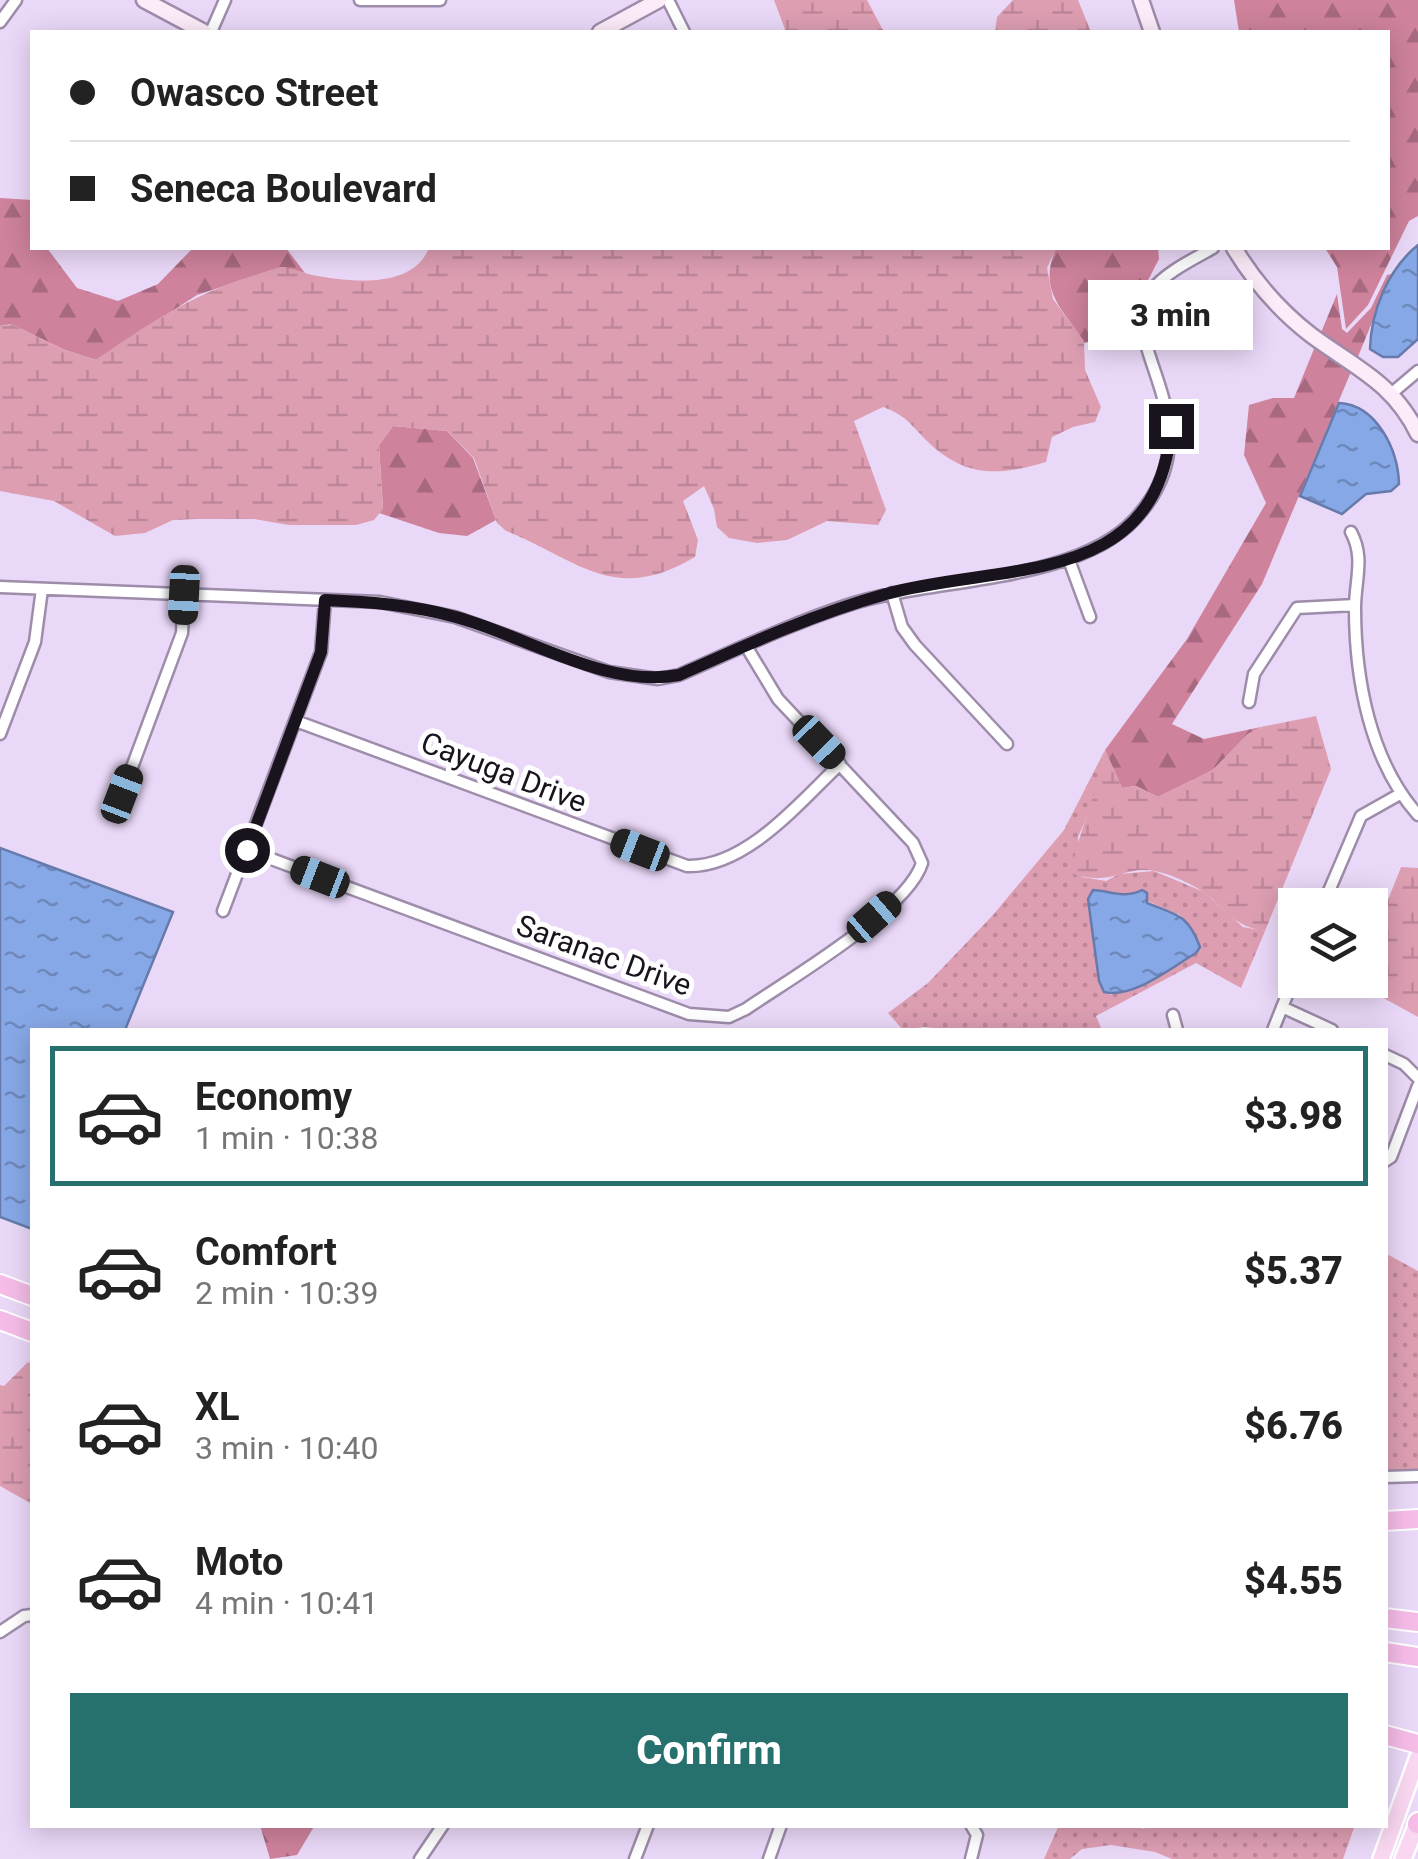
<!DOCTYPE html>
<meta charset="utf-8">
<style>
body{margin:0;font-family:Roboto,sans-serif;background:#f6f6f6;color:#222;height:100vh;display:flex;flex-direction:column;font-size:38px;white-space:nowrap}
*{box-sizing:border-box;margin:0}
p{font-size:32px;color:#767676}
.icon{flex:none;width:55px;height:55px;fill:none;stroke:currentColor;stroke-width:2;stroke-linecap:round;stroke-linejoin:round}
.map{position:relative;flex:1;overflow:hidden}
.panel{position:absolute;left:30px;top:1028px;width:1358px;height:800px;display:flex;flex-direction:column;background:#fff;border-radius:0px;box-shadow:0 5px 25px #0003}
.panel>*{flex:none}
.top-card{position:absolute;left:30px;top:30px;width:1360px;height:220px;border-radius:0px;box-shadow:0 5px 25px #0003;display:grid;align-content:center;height:220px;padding:0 40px;background:#fff}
.fabs{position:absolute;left:1278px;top:888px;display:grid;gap:20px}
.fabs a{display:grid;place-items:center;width:110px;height:110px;border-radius:0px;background:#fff;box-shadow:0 5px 25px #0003;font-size:50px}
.end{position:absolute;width:45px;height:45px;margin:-22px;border:12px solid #19131e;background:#fff;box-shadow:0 0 0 5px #fff}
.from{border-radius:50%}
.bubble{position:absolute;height:70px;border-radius:0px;background:#fff;box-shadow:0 5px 25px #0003;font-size:32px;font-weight:800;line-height:70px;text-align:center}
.car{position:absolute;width:30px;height:60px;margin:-30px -15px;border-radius:12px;box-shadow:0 0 8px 2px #0007;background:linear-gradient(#222 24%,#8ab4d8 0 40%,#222 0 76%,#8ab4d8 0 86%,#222 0)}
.top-card b{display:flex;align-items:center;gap:35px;height:95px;font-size:38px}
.top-card b+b{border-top:2px solid #e0e0e0}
.top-card i{width:25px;height:25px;background:#222}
ul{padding:18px 0 0;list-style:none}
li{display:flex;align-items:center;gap:30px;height:140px;margin:0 20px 15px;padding:0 20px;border:5px solid transparent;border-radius:0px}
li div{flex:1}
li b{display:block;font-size:38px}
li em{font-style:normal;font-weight:800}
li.active{border-color:#26706d}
li>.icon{width:90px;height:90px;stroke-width:1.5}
.action{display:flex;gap:20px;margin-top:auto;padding:20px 40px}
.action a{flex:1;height:115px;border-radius:0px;background:#26706d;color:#fff;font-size:40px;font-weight:800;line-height:115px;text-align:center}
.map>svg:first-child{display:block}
.grass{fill:url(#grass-dots);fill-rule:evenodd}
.forest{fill:url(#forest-firs)}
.wetland{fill:url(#wetland-marsh)}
.water{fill:url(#water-ripples);stroke:#667bab;stroke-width:2.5}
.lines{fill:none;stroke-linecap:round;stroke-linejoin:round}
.street-casing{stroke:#9d8caa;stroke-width:15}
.secondary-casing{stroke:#9d8caa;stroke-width:19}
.primary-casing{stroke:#fff;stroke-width:20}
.highway-casing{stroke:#fff;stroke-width:22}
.street{stroke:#fff;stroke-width:10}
.secondary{stroke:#fcebf8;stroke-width:14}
.primary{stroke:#f9d7f1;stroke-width:15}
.highway{stroke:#f5bce8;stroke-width:18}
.route{stroke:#19131e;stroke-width:12}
.labels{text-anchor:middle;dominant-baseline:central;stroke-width:10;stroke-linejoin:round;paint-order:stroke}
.street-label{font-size:30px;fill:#19131e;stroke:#fff}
</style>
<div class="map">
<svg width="1418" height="1859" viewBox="0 0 1418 1859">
<defs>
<pattern id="grass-dots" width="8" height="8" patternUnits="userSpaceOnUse" patternTransform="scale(2.5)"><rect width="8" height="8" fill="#dd9eb2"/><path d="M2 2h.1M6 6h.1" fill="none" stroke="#bd8799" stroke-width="1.8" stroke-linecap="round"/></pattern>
<pattern id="forest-firs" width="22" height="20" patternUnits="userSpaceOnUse" patternTransform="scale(2.5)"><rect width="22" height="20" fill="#ce829c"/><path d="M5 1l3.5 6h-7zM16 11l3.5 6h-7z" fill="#a6697f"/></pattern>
<pattern id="wetland-marsh" width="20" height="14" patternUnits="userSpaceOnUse" patternTransform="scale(2.5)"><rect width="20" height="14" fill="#dd9eb2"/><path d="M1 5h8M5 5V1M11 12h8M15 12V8" fill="none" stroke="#bd8799"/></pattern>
<pattern id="water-ripples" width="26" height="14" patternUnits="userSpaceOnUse" patternTransform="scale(2.5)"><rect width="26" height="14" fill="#87a8e7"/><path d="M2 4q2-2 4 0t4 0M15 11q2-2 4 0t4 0" fill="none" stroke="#6e88bb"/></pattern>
</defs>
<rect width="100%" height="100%" fill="#ead8f8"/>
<path class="grass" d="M1105 750 1097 793 1078 837 1082 877 1106 881 1119 874 1154 871 1204 892 1243 927 1265 931 1241 988 1196 963 1096 1016 1102 1030H955L924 1027 903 1030 888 1013 928 983 993 915 1064 830ZM1105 891 1133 895 1180 915 1196 953 1150 980 1110 995 1099 982 1088 899Z
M1385 1253 1418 1271V1471L1385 1473Z
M1059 1825H1134L1144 1829 1146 1825H1355L1343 1859H1172L1155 1852 1111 1845 1082 1849 1070 1859H1044Z"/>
<path class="forest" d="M1234 0H1418V216L1409 221 1368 305 1346 329 1337 267 1325 248H1388V32H1239Z
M0 198 32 200V248H47L77 288 118 301 158 284 193 248H286L305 273 282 267 197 295 96 360 65 350 11 324 0 326Z
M1056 248H1158L1159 259 1120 334 1084 343C1064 308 1037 293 1056 248Z
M1392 274 1357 359 1320 335 1337 294 1342 329 1347 333 1371 308 1387 275Z
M1316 344 1353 367 1262 584 1172 724 1204 739 1261 727 1248 734 1213 770 1158 797 1136 786 1122 788 1105 750 1187 639 1266 503 1244 455 1249 405 1273 398H1294Z
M393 426 447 431 473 458 496 520 467 536 439 533 379 513 383 508 379 445Z
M260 1825H315L297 1855 270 1859Z"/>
<path class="wetland" d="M774 0H867L884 32H786Z
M1013 0H1078L1091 32H995L997 17Z
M429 248H1056L1047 268 1053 299 1084 341 1085 370 1101 407 1095 422 1073 427 1052 437 1046 462C999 476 965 478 927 441 910 424 907 416 883 407L854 421 886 510 878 525 827 521 787 540 757 543 729 538 717 527 714 509 704 486 683 501 698 540 695 557C614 605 580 561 506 531L497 523 474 458 447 431 393 426 379 445 383 509 374 520 356 525H289L254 519H196L173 520 145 533 115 536 54 501 0 491V326L11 324 65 350 96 360C146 325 193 294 252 276 261 274 273 268 282 267 291 267 303 273 312 275 349 282 412 290 429 248Z
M1316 716 1331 769 1265 931C1233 926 1229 912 1206 894 1194 885 1171 874 1155 871 1123 865 1111 888 1071 873 1079 829 1097 795 1105 750L1122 788 1136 786 1158 797 1213 770 1248 734 1261 727Z
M1401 867 1418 868V1017L1371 991C1364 948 1386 907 1401 867Z
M28 1362 32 1364V1504L0 1486V1385L4 1386Z"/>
<path class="water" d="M1418 245V339L1398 357H1383L1370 349C1371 311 1388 269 1418 245Z
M1339 403C1377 405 1398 450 1399 484L1391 491 1366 494 1342 514 1300 496Z
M0 848 173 912 125 1030H32V1229L0 1217Z
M1093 890C1111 891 1125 899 1142 890L1147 893V903C1178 915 1188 915 1200 947L1196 953C1172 967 1133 999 1104 992L1099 981 1088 899Z"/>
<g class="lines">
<g class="street-casing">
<path id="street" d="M360 0H440
M668 0 684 32
M0 22 16 0
M211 32 225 0
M1392 393 1418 371
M1351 532C1365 558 1355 580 1355 608 1355 679 1370 761 1418 815
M1069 560 1090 617
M0 587 380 602 455 617 609 672 658 679 679 675C734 651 790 624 848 605 933 577 1075 584 1135 519 1222 425 1110 340 1151 291 1166 272 1192 260 1213 248
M892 593 902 627 915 645 1007 744
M1249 702 1254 674 1297 608 1355 605
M296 721 687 866C746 868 800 802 840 764
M0 734 35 642 42 589
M122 794 182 633 184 595
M247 850 689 1014 729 1017 746 1009C788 980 908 910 922 863L913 843 778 699 746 646
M1323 905 1361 816 1400 794
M223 911 321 652 325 600
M1282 1007 1332 1030
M1173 1015 1177 1030
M1273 1030 1295 975
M1385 1055 1404 1064 1418 1078
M1385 1161 1391 1157 1418 1086
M1385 1477 1418 1476
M0 1632 24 1616 32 1615
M971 1825 977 1835 971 1859
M420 1859 443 1825
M635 1859 648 1825
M769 1859 781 1825"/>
</g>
<g class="secondary-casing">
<path id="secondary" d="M144 0 204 32
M1141 0 1152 32
M600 32 659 0
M1234 248C1254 281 1280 311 1311 335 1354 367 1393 382 1418 434"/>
</g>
<g class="primary-casing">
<path id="primary" d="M1381 1859 1418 1757
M1403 1859 1418 1821"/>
</g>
<g class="highway-casing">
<path id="highway" d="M0 1284 32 1296
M0 1320 32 1332
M1385 1521 1418 1519
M1385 1618 1418 1622
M1385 1652 1418 1657
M1385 1735 1418 1744
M1417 1824 1418 1822"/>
</g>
<use href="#street" class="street"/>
<use href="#secondary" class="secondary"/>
<use href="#primary" class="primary"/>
<use href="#highway" class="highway"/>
</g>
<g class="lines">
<path class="route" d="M247 850 321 652 325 600C370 602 413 605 456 617 526 636 607 689 679 675 746 645 814 614 886 594 1001 562 1159 590 1171 426"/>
</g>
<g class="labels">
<g class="street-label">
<text transform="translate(504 772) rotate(21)">Cayuga Drive</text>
<text transform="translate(604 955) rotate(20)">Saranac Drive</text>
</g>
</g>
</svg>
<div class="fabs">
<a><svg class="icon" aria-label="layers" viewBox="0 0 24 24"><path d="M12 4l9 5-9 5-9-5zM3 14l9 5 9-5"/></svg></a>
</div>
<i class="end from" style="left:247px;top:850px"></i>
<i class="end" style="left:1171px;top:426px"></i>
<div class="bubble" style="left:1088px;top:280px;width:165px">3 min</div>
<i class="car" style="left:184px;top:595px;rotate:183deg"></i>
<i class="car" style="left:819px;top:742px;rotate:136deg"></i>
<i class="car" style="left:122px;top:794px;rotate:21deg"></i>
<i class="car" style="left:640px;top:850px;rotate:291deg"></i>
<i class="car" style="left:320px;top:877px;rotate:291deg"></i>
<i class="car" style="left:874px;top:917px;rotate:49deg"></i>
<div class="top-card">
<b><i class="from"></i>Owasco Street</b>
<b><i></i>Seneca Boulevard</b>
</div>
<section class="panel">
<ul>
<li class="active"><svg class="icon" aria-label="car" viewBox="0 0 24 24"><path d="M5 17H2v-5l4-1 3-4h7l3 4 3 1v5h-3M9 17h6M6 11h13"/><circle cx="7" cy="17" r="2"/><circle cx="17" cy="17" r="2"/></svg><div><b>Economy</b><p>1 min · 10:38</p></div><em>$3.98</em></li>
<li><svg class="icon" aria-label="car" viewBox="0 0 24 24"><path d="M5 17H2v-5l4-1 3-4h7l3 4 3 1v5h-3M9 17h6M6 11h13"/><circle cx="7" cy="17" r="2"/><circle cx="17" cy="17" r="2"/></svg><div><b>Comfort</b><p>2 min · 10:39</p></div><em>$5.37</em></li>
<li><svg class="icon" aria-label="car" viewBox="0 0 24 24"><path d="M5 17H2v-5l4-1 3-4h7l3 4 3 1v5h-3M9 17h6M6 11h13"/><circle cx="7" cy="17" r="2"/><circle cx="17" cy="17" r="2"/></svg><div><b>XL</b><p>3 min · 10:40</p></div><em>$6.76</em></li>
<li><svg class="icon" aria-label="car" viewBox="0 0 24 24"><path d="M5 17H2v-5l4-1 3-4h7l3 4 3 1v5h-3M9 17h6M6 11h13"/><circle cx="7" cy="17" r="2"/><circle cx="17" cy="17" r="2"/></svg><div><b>Moto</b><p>4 min · 10:41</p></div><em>$4.55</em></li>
</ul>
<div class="action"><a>Confirm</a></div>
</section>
</div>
